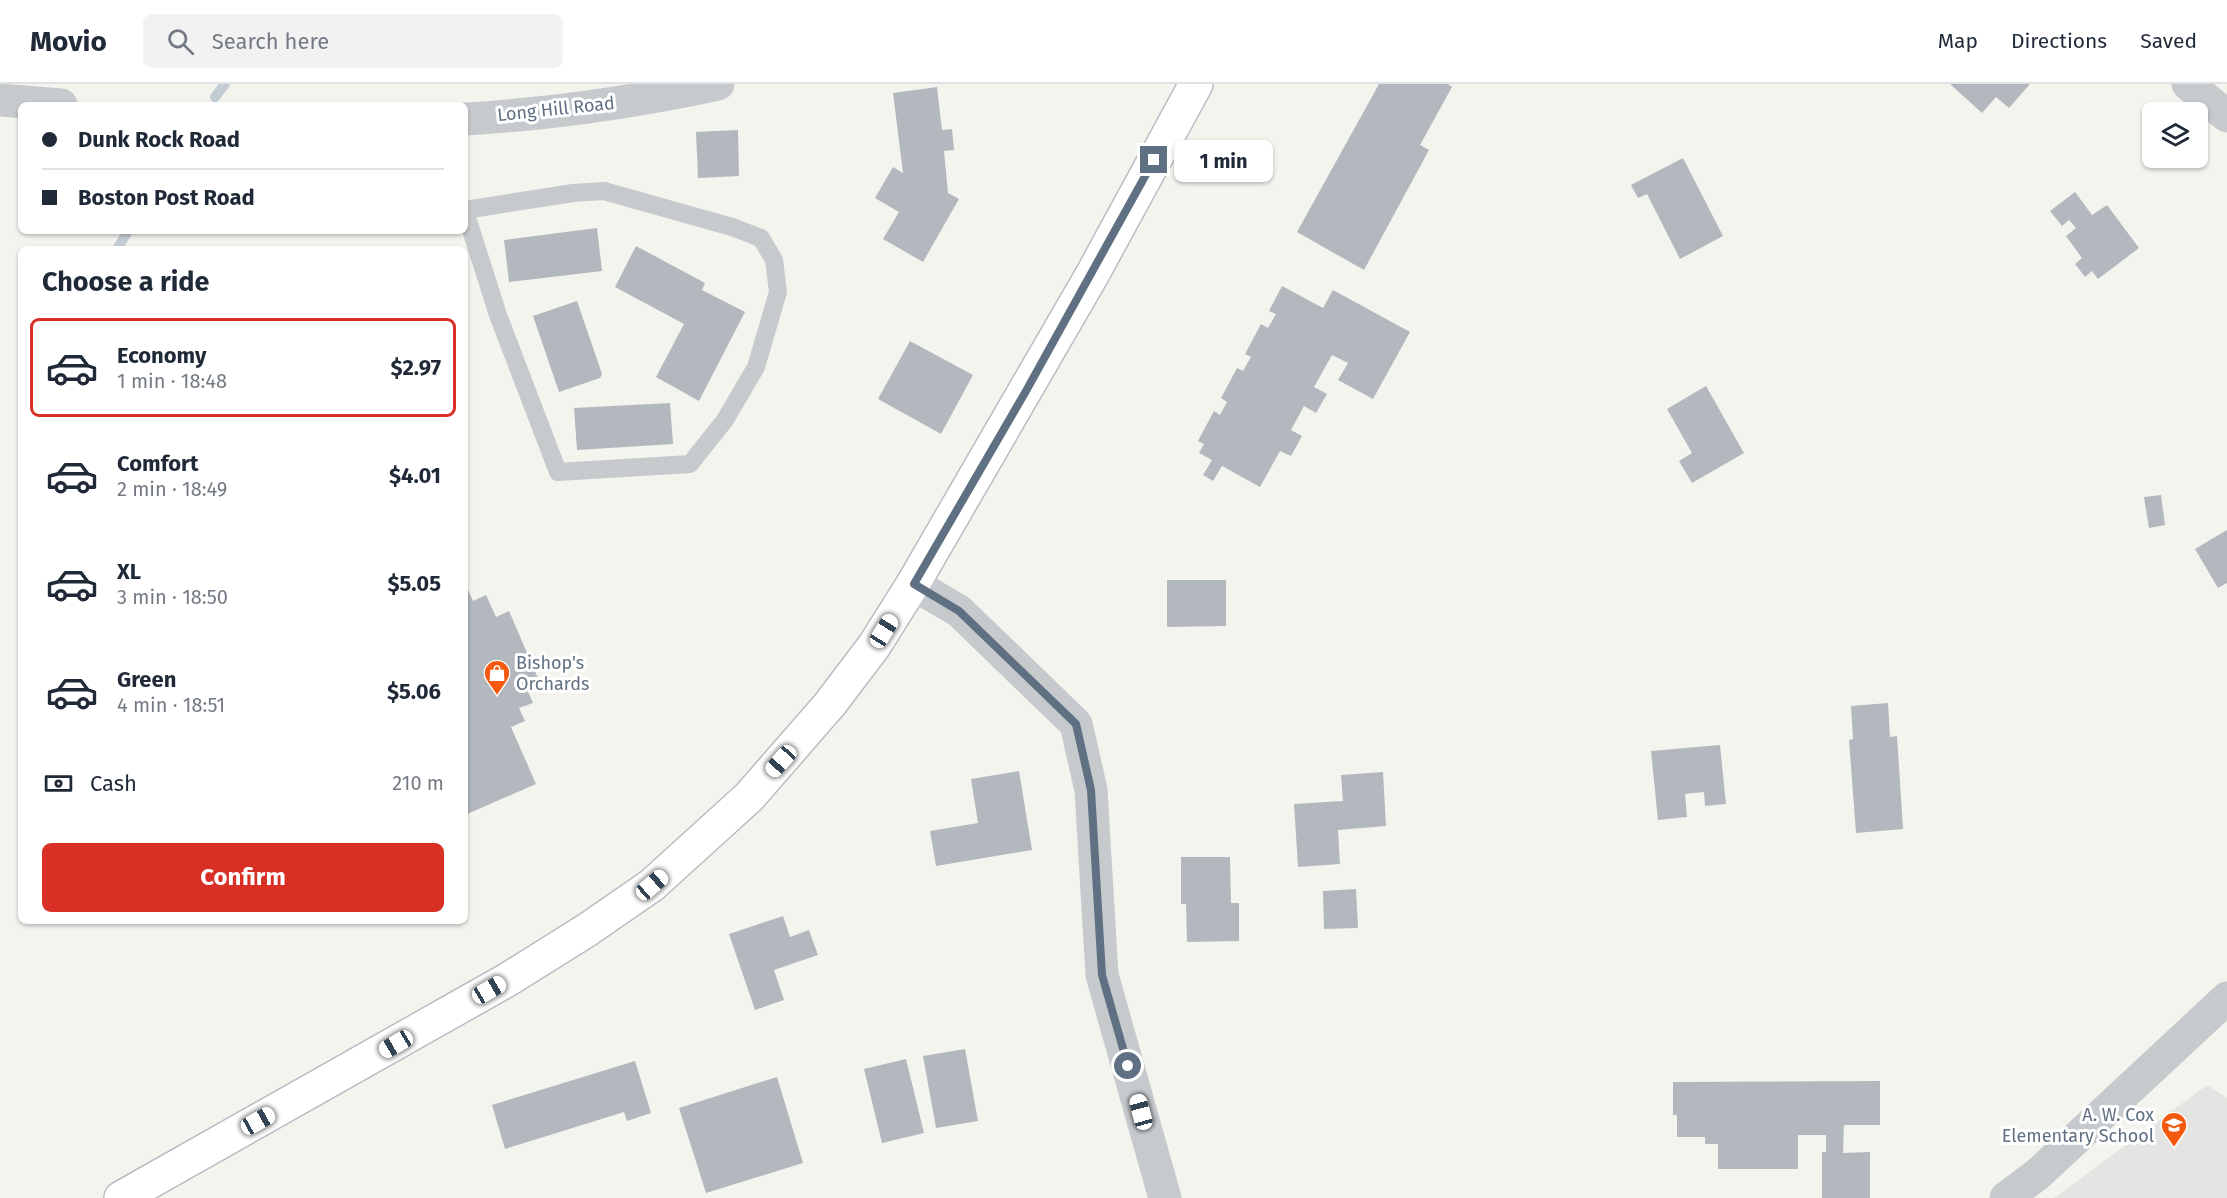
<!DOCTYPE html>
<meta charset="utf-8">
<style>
body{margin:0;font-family:"Fira Sans",sans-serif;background:#f2f2f3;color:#1f2937;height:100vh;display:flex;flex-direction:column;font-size:22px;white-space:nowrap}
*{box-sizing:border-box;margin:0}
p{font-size:20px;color:#747a83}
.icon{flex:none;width:33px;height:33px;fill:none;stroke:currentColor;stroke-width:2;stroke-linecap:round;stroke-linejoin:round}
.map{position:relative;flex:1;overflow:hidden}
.side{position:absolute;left:18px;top:162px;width:450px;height:678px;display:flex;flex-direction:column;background:#fff;border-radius:9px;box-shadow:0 2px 4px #0004}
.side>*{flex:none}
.top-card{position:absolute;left:18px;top:18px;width:450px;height:132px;border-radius:9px;box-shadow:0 2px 4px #0004;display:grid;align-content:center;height:132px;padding:0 24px;background:#fff}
.controls{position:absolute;left:2142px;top:18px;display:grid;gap:12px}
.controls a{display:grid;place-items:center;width:66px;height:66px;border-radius:9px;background:#fff;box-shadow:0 2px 4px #0004;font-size:30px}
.end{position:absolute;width:27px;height:27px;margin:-14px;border:8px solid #607083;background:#fff;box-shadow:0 0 0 3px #fff}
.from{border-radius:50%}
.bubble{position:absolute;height:42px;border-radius:9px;background:#fff;box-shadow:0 2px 4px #0004;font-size:20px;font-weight:700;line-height:42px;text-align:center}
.car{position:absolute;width:18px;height:36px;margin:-18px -9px;border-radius:8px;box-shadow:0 0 4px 2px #0007;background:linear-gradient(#fff 24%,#345 0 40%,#fff 0 76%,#345 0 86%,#fff 0)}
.top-card b{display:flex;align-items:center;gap:21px;height:57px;font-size:22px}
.top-card b+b{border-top:2px solid #e0e1e3}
.top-card i{width:15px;height:15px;background:#1f2937}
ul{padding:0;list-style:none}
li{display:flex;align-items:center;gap:18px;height:99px;margin:0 12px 9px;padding:0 12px;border:3px solid transparent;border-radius:9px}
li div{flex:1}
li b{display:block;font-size:22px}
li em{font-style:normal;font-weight:700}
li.selected{border-color:#d93025}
li>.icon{width:54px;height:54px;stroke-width:1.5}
h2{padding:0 24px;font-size:27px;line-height:72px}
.pay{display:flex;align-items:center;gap:15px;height:66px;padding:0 24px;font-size:22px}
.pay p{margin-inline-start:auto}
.primary-button{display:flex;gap:12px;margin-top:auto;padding:12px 24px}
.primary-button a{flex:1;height:69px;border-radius:9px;background:#d93025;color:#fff;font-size:24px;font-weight:700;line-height:69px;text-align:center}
header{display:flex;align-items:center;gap:36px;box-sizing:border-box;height:84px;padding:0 30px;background:#fff;border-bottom:2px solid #e0e1e3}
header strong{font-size:28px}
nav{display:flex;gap:33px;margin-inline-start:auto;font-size:21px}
.search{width:420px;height:54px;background:#f2f2f3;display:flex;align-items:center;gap:15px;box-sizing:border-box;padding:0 21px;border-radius:9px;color:#747a83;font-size:22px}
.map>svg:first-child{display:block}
.built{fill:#e4e5e2}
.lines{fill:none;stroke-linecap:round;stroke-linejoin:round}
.stream{stroke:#c3ccd2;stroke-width:10}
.building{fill:#b2b8bd}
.primary-casing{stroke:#b9bcc0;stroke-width:36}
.service{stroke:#c7cacd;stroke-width:18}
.minor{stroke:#c7cacd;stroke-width:33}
.tertiary{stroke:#c7cacd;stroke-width:33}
.primary{stroke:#fff;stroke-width:33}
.route{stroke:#607083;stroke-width:8}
.labels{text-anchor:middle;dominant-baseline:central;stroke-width:6;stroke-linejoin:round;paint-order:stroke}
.street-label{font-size:18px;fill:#607083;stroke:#fff}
.poi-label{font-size:18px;fill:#607083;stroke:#fff;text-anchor:start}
</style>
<header>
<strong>Movio</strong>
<div class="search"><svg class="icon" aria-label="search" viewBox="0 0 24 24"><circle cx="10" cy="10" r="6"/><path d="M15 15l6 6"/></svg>Search here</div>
<nav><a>Map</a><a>Directions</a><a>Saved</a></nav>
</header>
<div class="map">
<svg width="2227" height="1114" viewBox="0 0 2227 1114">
<rect width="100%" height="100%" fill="#f4f4ef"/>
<path class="built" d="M2207 1001 2227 1014V1114H2054Z"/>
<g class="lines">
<path class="stream" d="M215 13 225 0
M117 165 128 147"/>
</g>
<path class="building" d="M1379 0H1448L1452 3 1420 61 1429 66 1364 186 1297 148Z
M1950 0H2030L2009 24 1996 13 1982 29Z
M937 3 942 46 952 45 954 66 944 67 948 109 959 115 923 178 883 155 899 128 875 114 893 83 903 89 893 9Z
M738 46 739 92 698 94 696 48Z
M1683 74 1723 152 1680 175 1647 110 1638 114 1631 101Z
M2075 108 2092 131 2107 121 2139 164 2098 195 2092 187 2085 193 2075 180 2082 174 2066 152 2076 144 2069 136 2062 142 2050 127Z
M597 144 602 187 509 198 504 156Z
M636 162 705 199 702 206 745 228 699 317 656 293 684 240 615 203Z
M1282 202 1323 224 1333 206 1410 248 1373 315 1338 296 1348 279 1332 271 1314 303 1327 310 1316 329 1304 322 1291 346 1302 352 1291 372 1280 367 1260 403 1222 382 1213 397 1203 391 1212 376 1199 369 1204 360 1198 357 1214 327 1220 331 1227 318 1221 314 1237 284 1243 287 1251 273 1245 270 1261 240 1268 244 1276 230 1269 227Z
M577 217 602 290 600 294 559 308 533 232Z
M910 257 973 291 941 350 878 315Z
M1706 302 1744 369 1692 399 1679 377 1692 369 1667 325Z
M670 319 673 360 577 366 574 324Z
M2161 411 2165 441 2149 444 2144 413Z
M2227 446V499L2218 504 2195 465Z
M1167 496H1226V542L1167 543Z
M465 499 473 517 486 511 496 533 509 527 540 599 527 605 533 619 519 624 525 637 511 643 536 700 465 731Z
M1888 619 1890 653 1897 652 1903 745 1856 749 1849 656 1853 655 1851 622Z
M1720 661 1726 720 1705 722 1704 708 1685 710 1687 733 1658 736 1651 667Z
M1019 687 1032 766 936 782 930 747 978 739 971 695Z
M1383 688 1386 742 1338 746 1340 780 1298 783 1294 720 1343 717 1341 691Z
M1181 773H1230L1231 819H1239V857L1187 858 1186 820H1181Z
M1356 805 1358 844 1324 845 1323 807Z
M783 832 790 853 809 846 818 871 774 886 784 916 755 926 729 850Z
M965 965 978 1037 936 1044 923 972Z
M906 975 924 1049 882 1059 864 985Z
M635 977 651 1029 627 1037 624 1028 505 1065 492 1021Z
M777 993 803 1079 706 1109 679 1024Z
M1880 997V1041H1844L1843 1069 1870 1068V1114H1822V1068H1826V1051H1798V1085H1718V1060H1705V1053H1677V1031H1673V998Z"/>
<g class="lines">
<g class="primary-casing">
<path id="primary" d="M121 1114 507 896 587 846 652 801 749 713 830 620 874 562 913 500 1092 191 1196 0"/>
</g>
<path class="service" d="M465 126 573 109 604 107 732 143 761 154 774 176 778 208 756 283 725 336 690 380 558 388 498 231 465 127"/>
<path class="minor" d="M2188 0 2227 32
M913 500 959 527 1076 640 1091 706 1102 891 1165 1114
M2006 1114 2038 1090 2227 914"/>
<path class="tertiary" d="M0 16 61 21
M465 35C550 30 634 18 718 0"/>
<use href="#primary" class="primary"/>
</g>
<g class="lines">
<path class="route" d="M1128 982 1102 891 1091 706 1076 640 959 527 914 500 1026 307 1154 76"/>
</g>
<defs>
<g id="shop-pin" transform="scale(1.35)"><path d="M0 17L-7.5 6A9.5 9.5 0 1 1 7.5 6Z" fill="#f5590e" stroke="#fff"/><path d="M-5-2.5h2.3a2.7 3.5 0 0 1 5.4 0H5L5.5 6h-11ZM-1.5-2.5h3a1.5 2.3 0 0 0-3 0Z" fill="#fff"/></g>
<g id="school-pin" transform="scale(1.35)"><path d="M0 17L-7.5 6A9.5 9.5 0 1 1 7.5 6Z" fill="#f5590e" stroke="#fff"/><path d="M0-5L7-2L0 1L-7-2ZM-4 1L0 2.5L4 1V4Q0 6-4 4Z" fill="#fff"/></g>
</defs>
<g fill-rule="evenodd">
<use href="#shop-pin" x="497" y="589"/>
<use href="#school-pin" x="2174" y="1041"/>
</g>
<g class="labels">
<g class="street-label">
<text transform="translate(556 25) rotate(-6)">Long Hill Road</text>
</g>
<g class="poi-label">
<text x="516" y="579">Bishop's<tspan x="516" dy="21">Orchards</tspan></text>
<text x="2154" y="1031" text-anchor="end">A. W. Cox<tspan x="2154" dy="21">Elementary School</tspan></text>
</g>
</g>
</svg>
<div class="controls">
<a><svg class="icon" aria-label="layers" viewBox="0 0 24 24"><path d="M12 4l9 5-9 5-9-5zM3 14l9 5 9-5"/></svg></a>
</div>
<i class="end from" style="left:1128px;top:982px"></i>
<i class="end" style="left:1154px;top:76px"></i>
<div class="bubble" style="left:1174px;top:56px;width:99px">1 min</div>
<i class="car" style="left:884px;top:547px;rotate:32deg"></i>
<i class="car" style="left:781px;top:677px;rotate:222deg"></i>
<i class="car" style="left:652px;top:801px;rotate:49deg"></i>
<i class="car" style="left:489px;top:906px;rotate:60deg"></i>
<i class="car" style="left:396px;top:960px;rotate:240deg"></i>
<i class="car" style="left:1141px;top:1028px;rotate:345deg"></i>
<i class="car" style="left:258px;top:1037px;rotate:61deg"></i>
<div class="top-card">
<b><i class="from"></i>Dunk Rock Road</b>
<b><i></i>Boston Post Road</b>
</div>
<section class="side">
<h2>Choose a ride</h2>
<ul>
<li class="selected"><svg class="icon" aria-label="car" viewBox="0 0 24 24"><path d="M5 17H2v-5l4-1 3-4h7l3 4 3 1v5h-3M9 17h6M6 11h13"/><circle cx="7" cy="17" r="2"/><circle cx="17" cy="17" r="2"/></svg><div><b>Economy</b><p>1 min · 18:48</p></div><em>$2.97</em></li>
<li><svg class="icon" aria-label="car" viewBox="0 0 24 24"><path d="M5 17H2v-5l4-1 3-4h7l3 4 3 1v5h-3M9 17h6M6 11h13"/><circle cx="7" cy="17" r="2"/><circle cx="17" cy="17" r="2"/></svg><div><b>Comfort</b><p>2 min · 18:49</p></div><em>$4.01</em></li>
<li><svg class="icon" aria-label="car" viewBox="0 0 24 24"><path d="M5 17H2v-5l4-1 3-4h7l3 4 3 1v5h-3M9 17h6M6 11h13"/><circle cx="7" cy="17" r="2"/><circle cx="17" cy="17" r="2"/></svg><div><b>XL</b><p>3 min · 18:50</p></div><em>$5.05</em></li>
<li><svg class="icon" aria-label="car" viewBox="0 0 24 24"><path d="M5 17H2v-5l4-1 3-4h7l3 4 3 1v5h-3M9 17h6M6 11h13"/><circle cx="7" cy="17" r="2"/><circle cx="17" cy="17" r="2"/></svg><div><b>Green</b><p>4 min · 18:51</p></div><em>$5.06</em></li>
</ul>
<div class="pay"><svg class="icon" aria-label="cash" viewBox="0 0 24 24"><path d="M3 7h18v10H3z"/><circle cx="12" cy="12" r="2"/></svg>Cash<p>210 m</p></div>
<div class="primary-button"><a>Confirm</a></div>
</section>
</div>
